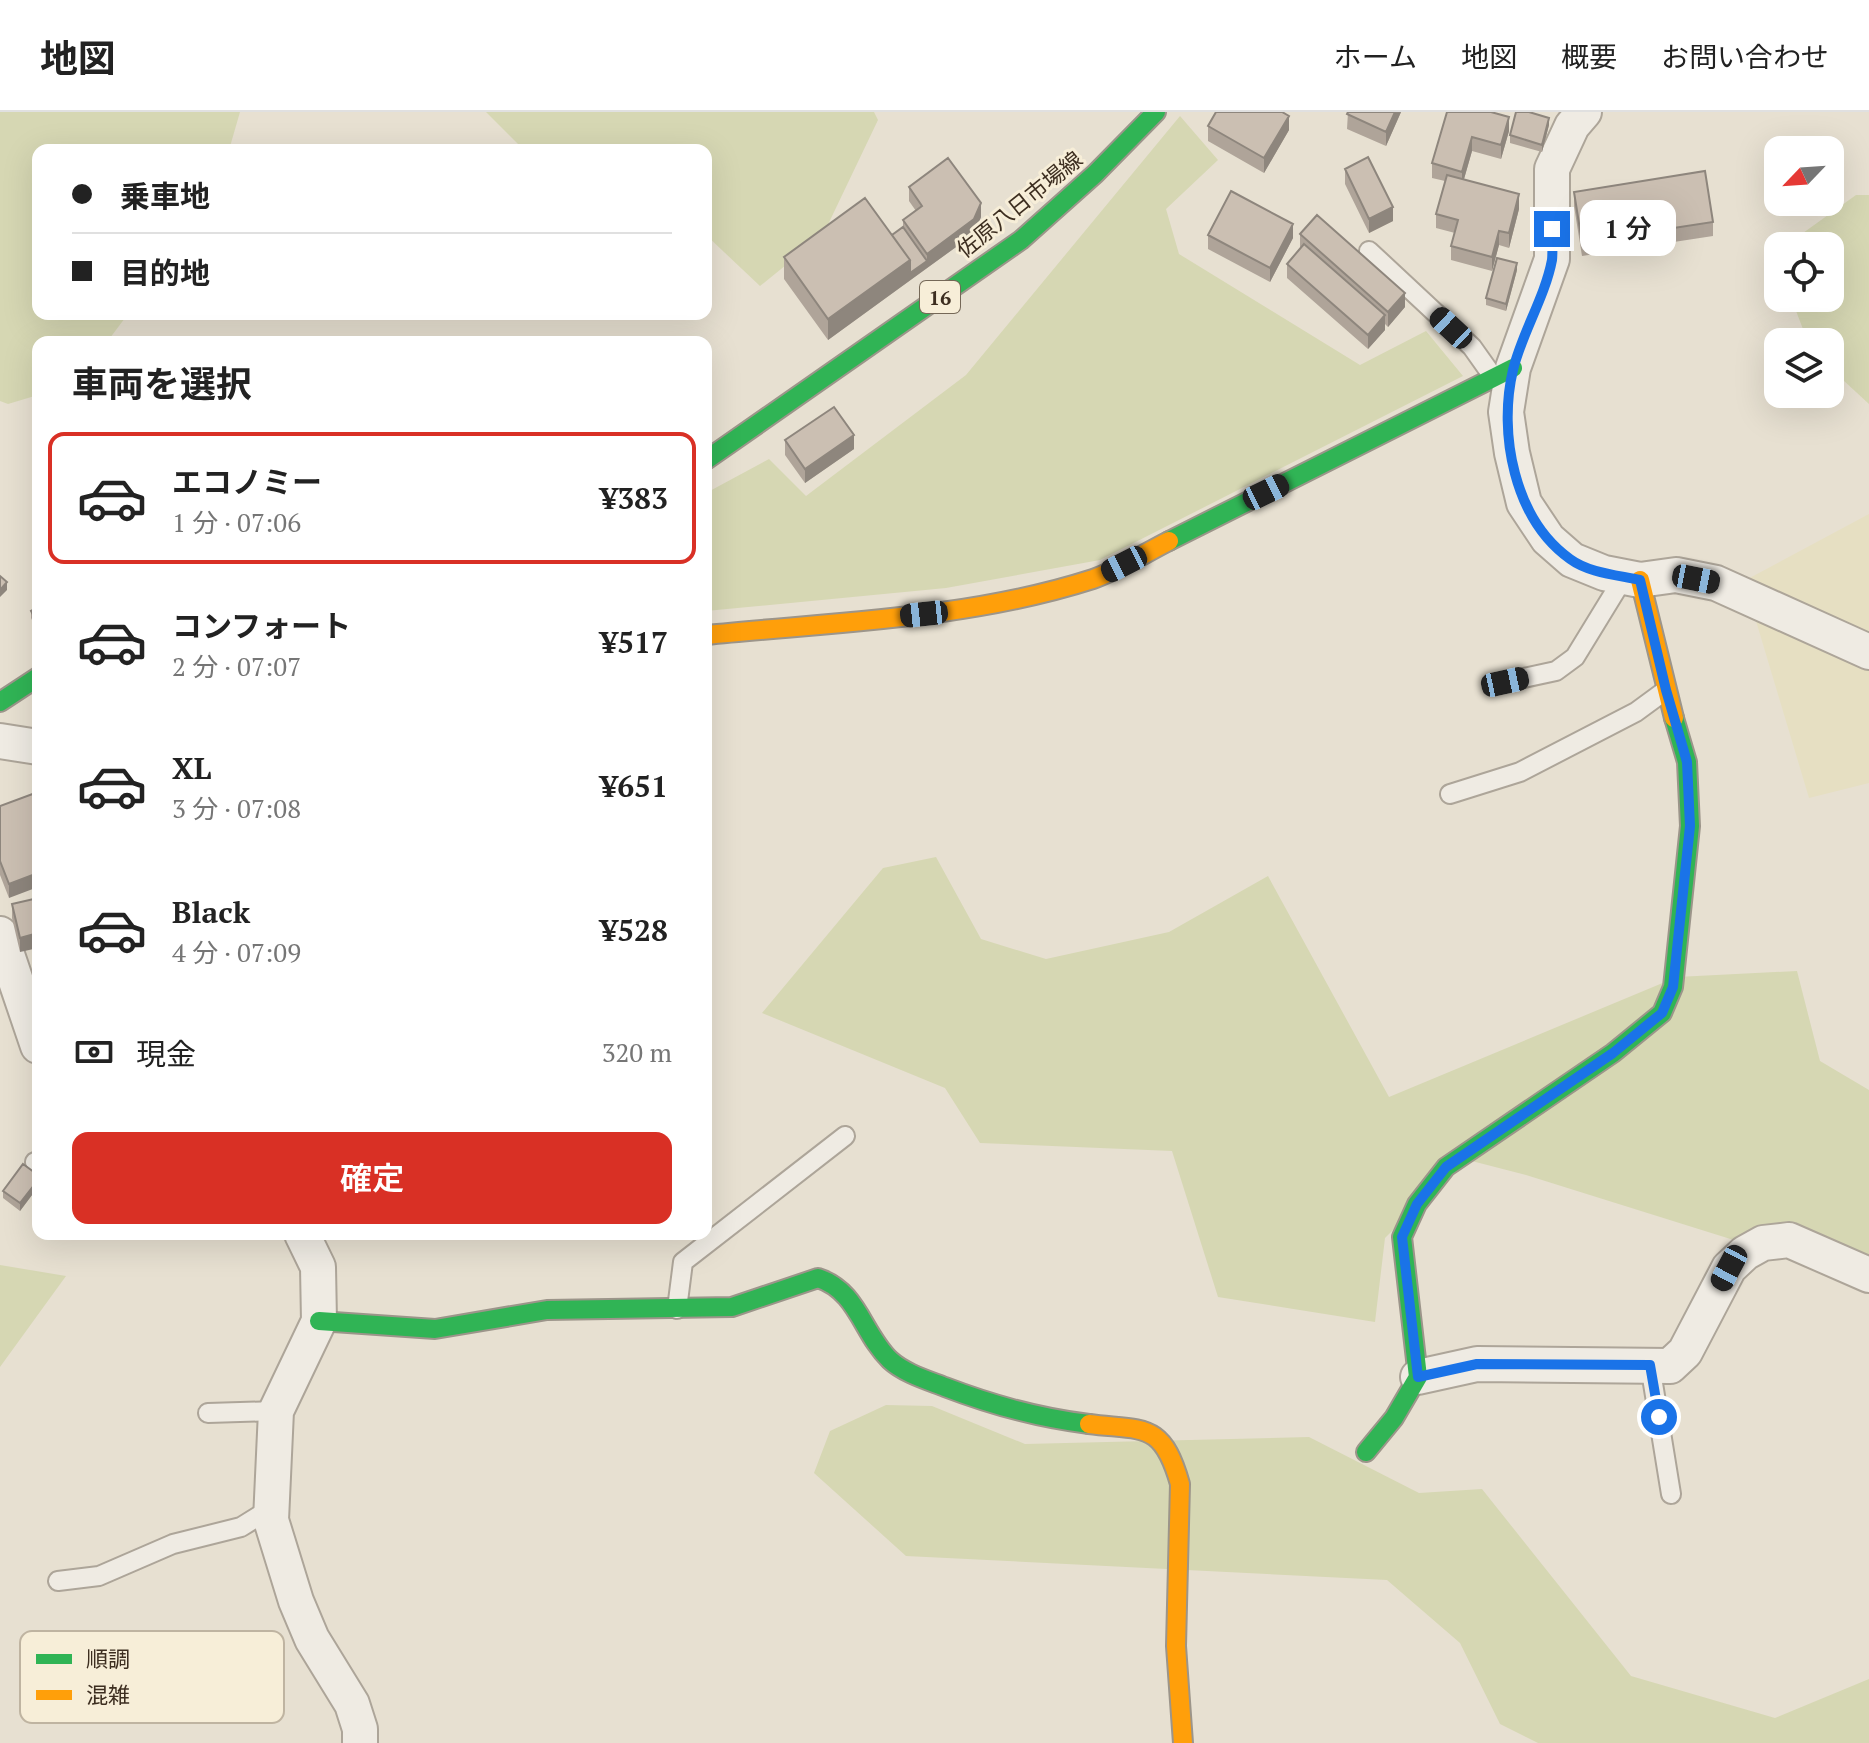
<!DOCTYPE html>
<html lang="ja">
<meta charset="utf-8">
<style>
body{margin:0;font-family:"PT Serif","Noto Sans JP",serif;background:#f6f6f6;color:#222;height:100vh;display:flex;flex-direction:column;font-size:30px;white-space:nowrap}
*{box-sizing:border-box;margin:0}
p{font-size:26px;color:#767676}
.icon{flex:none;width:44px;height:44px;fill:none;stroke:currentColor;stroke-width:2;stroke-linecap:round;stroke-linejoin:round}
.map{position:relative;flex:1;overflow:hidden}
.sheet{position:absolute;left:32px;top:224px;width:680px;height:904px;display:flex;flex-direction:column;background:#fff;border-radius:16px;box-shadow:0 8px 32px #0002}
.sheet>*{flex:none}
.top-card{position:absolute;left:32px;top:32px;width:680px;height:176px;border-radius:16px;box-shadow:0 8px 32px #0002;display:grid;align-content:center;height:176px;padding:0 40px;background:#fff}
.needle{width:52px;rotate:245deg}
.tools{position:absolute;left:1764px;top:24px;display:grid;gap:16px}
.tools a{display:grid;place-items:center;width:80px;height:80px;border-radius:16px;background:#fff;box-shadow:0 8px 32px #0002;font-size:40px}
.end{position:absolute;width:36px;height:36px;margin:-18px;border:10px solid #1a73e8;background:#fff;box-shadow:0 0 0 4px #fff}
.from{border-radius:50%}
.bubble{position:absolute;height:56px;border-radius:16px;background:#fff;box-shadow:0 8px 32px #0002;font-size:26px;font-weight:600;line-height:56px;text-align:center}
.car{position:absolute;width:24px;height:48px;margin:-24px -12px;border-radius:10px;box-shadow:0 0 6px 2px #0007;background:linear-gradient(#222 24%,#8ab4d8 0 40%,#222 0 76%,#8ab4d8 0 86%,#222 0)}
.top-card b{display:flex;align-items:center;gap:28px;height:76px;font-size:30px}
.top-card b+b{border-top:2px solid #e0e0e0}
.top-card i{width:20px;height:20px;background:#222}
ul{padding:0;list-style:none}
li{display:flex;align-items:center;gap:24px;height:132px;margin:0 16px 12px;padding:0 24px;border:4px solid transparent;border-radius:16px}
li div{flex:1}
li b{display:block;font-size:30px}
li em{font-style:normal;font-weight:600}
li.current{border-color:#d93025}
li>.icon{width:72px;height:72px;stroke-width:1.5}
h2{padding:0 40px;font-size:36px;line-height:96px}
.pay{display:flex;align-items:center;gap:20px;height:88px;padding:0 40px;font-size:30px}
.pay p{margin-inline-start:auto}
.action{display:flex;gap:16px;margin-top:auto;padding:16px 40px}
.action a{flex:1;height:92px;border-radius:16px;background:#d93025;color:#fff;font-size:32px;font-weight:600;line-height:92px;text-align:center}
header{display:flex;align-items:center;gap:48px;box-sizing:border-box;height:112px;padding:0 40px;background:#fff;border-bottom:2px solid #e0e0e0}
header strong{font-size:38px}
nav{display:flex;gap:44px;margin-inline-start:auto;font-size:28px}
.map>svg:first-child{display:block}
.farmland{fill:#e6dfc2}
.green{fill:#d6d7b3}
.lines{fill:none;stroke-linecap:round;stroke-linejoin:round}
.lane-casing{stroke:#ada599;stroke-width:22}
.street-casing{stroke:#ada599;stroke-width:38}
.fast-casing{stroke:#9c958a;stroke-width:22}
.slow-casing{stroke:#9c958a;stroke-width:22}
.lane{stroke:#efebe3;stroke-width:18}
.street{stroke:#efebe3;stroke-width:34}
.fast{stroke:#30b455;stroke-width:18}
.slow{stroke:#ff9f0a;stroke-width:18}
.wall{fill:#afa499}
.shaded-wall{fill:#8e867d}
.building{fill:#cbbfb2;stroke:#8e867d;stroke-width:2}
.route{stroke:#1a73e8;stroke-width:10}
.labels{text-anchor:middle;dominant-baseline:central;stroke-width:6;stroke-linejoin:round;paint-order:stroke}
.shield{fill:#f7eed8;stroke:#756857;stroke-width:2}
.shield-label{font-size:20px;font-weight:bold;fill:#3d2e20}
.street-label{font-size:22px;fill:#3d2e20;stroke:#f7eed8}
.key{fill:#f7eed8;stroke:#bfb4a1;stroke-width:2}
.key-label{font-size:22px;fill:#3d2e20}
</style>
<header>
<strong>地図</strong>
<nav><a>ホーム</a><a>地図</a><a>概要</a><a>お問い合わせ</a></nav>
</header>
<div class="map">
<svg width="1869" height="1631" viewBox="0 0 1869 1631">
<rect width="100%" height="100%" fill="#e7e0d1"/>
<path class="farmland" d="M1869 402V671L1809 686 1744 469Z"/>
<path class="green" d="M0 0H240L229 38H38V202H128L107 230H38V283L8 292 0 289Z
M486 0H874L878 8 823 123 760 174 706 123V38H524Z
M1180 4 1218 48 1166 97 1179 142 1360 253 1426 219 1463 264 1100 448 946 476 706 499V381L769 347 806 384 966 263Z
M1856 83H1869V292L1830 256V230H1808L1791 186H1830V134H1798L1803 121Z
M936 745 981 827 1046 847 1169 820 1268 764 1389 985 1677 865 1797 859 1820 949 1869 978V1166L1865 1169 1526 1063 1464 1047 1385 1126 1375 1210 1218 1185 1172 1039 980 1031 945 976 762 901 883 756Z
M0 1153 66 1164 0 1255Z
M886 1293 932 1294 1025 1332 1309 1325 1419 1381 1482 1377 1631 1564 1775 1606 1869 1567V1631H1538L1500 1612 1460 1531 1387 1468 906 1444 814 1361 830 1319Z"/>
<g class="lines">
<g class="lane-casing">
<path id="lane" d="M1369 139 1472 235 1494 266
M1505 570 1556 559 1575 545 1624 465
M1450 682 1520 660 1636 600 1666 578
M35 1050 38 1049
M677 1197 683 1150 845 1024
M1650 1253 1671 1382
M208 1301 276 1299
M58 1469 99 1464 173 1432 241 1415 270 1397"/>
</g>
<g class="street-casing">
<path id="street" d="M1584 0 1572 14 1552 57V147L1513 256 1506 300 1512 341 1524 391 1548 427 1572 448 1604 461 1640 468 1676 463 1716 471 1869 540
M0 629 38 635
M0 822 38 934
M302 1122 318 1155 319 1209 276 1299 271 1408 296 1489 312 1527 352 1592 360 1617V1631
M1418 1265 1477 1252 1670 1254 1685 1240 1729 1156 1745 1141 1763 1131 1789 1128 1869 1163"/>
</g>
<g class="fast-casing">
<path id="fast" d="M706 348 1021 128 1095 62 1156 0
M1169 429 1513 256
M0 590 38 565
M319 1209 435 1217 547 1198 732 1195 818 1166C858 1179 862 1221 890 1248 904 1261 927 1268 945 1275 992 1293 1038 1306 1089 1312
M1366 1340 1394 1306 1418 1265 1402 1125 1417 1092 1446 1055 1613 941 1662 901 1673 875 1690 714 1687 650 1674 606"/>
</g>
<g class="slow-casing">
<path id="slow" d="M1640 468 1674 606
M706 523C834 510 969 507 1093 467 1119 458 1145 441 1169 429
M1089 1312C1144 1319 1162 1309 1180 1372L1176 1534 1183 1631"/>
</g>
<use href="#lane" class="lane"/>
<use href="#street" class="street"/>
<use href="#fast" class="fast"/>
<use href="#slow" class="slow"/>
</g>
<path class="wall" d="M1348 0H1401L1386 34 1347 17Z
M1447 0 1509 19 1501 47 1472 39 1464 67 1519 97 1509 136 1499 133 1492 159 1451 148V134L1455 121 1436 116V102L1445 69 1432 66V51Z
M1549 13 1542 40 1510 31V23Z
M1208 14 1289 18 1264 61 1208 29Z
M1345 57 1393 109 1369 121 1345 72Z
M909 75 981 105 974 122 828 228 784 167V145L892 123 903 115V108L916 99 909 89Z
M1574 80 1713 110V124L1582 144 1574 94Z
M1300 122 1405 195 1388 215 1385 212V218L1368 237 1287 166V152L1300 137Z
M1208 123 1293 126 1270 170 1208 137Z
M1517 158 1506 199 1486 193V186Z
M785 328 854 337 805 371 785 343Z
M38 495V520L31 506V499Z
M38 680 9 786 0 763V694Z
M38 786 20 840 12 806V792Z
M38 886V908L35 902V887Z
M38 1063V1075L20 1099 3 1086V1079Z"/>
<path class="shaded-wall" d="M1395 0H1401L1386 34V20Z
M1289 4V18L1264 61V46Z
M1509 5V19L1501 47V33Z
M1549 6V13L1542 40V33Z
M1472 25V39L1462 74V60Z
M1519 82V97L1509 136V121Z
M981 91V105L974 122 927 156V142Z
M1393 95V109L1369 121V107Z
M1293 112V126L1270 170V156Z
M1499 119V133L1492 159V145Z
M910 148 927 149V156L828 228V207Z
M1517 151V158L1506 199V192Z
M1405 181V195L1388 215V200Z
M1385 203V218L1368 237V223Z
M854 323V337L805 371V357Z
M7 470V478L0 485V478Z
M38 761V775L9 786V772Z
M38 821V836L20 840V826Z
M38 1068V1075L20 1099V1091Z"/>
<path class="building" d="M1216 0H1282L1289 4 1264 46 1208 14Z
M1348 0H1395L1386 20 1347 2Z
M1447 0H1491L1509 5 1501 33 1472 25 1462 60 1432 51Z
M1516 0H1529L1549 6 1542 33 1510 23Z
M1368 45 1393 95 1369 107 1345 57Z
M948 46 981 91 974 107 927 142 903 108 922 94 909 75Z
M1705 59 1713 110 1582 130 1574 80Z
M1447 63 1519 82 1509 121 1499 119 1492 145 1451 134 1458 108 1436 102Z
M1231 79 1293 112 1270 156 1208 123Z
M865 86 910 148 828 207 784 145Z
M1317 103 1405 181 1388 200 1300 122Z
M903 115 927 149 910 161V148L892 123Z
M1304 132 1385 203 1368 223 1287 152Z
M1497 146 1517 151 1506 192 1486 186Z
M834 295 854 323 805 357 785 328Z
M0 464 7 470 0 478Z
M38 495V512L31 499Z
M38 680V761L9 772 0 749V694Z
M38 786V821L20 826 12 792Z
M23 1052 38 1063V1068L20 1091 3 1079Z"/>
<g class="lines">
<path class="route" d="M1552 117C1552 127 1553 138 1552 148 1545 185 1522 221 1513 258 1498 321 1514 407 1570 447 1589 461 1617 463 1640 468L1666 578 1687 650 1690 714 1673 875 1662 901 1613 941 1446 1055 1417 1092 1402 1125 1418 1265 1477 1252 1650 1253 1659 1305"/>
</g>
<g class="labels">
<rect class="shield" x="920" y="169" width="40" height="32" rx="6"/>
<g class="shield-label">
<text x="940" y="185">16</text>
</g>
<g class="street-label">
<text transform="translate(1019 92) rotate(-39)">佐原八日市場線</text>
</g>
</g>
<rect x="20" y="1519" width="264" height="92" rx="12" class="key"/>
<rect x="36" y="1542" width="36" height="10" fill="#30b455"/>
<rect x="36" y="1578" width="36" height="10" fill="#ff9f0a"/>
<g class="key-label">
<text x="86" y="1555">順調</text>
<text x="86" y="1591">混雑</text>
</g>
</svg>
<div class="tools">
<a><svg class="needle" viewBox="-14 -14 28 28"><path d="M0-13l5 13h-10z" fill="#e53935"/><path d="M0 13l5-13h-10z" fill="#767676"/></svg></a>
<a><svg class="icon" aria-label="locate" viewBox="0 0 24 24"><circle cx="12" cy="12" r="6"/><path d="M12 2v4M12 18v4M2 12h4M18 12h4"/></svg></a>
<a><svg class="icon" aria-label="layers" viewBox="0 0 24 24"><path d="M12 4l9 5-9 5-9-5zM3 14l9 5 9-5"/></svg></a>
</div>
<i class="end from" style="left:1659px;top:1305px"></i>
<i class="end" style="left:1552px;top:117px"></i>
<div class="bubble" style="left:1580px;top:88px;width:96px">1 分</div>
<i class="car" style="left:1451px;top:216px;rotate:313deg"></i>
<i class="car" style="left:1266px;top:380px;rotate:64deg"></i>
<i class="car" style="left:1124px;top:452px;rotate:243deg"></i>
<i class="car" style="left:1696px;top:467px;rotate:101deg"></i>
<i class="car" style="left:924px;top:502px;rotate:264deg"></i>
<i class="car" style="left:1505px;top:570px;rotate:78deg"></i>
<i class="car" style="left:1729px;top:1156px;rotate:208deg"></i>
<div class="top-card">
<b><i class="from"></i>乗車地</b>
<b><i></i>目的地</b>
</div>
<section class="sheet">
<h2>車両を選択</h2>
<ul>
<li class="current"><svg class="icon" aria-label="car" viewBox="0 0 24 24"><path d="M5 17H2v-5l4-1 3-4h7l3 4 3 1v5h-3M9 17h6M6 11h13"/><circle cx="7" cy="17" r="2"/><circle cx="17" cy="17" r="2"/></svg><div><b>エコノミー</b><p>1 分 · 07:06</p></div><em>¥383</em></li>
<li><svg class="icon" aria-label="car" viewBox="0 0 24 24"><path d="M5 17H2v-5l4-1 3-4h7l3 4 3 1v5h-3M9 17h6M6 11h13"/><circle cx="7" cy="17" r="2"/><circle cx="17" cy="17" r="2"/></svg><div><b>コンフォート</b><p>2 分 · 07:07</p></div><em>¥517</em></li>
<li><svg class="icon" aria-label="car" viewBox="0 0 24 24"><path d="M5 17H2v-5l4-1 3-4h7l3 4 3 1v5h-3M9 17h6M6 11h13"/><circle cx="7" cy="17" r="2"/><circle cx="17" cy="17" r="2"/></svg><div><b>XL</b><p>3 分 · 07:08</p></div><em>¥651</em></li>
<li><svg class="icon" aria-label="car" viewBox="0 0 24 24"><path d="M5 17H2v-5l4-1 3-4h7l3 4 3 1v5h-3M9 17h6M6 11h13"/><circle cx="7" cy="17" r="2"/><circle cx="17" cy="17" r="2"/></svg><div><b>Black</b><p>4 分 · 07:09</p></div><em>¥528</em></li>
</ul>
<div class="pay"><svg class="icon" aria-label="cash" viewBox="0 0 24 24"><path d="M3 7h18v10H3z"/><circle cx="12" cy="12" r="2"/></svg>現金<p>320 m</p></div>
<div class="action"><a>確定</a></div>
</section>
</div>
